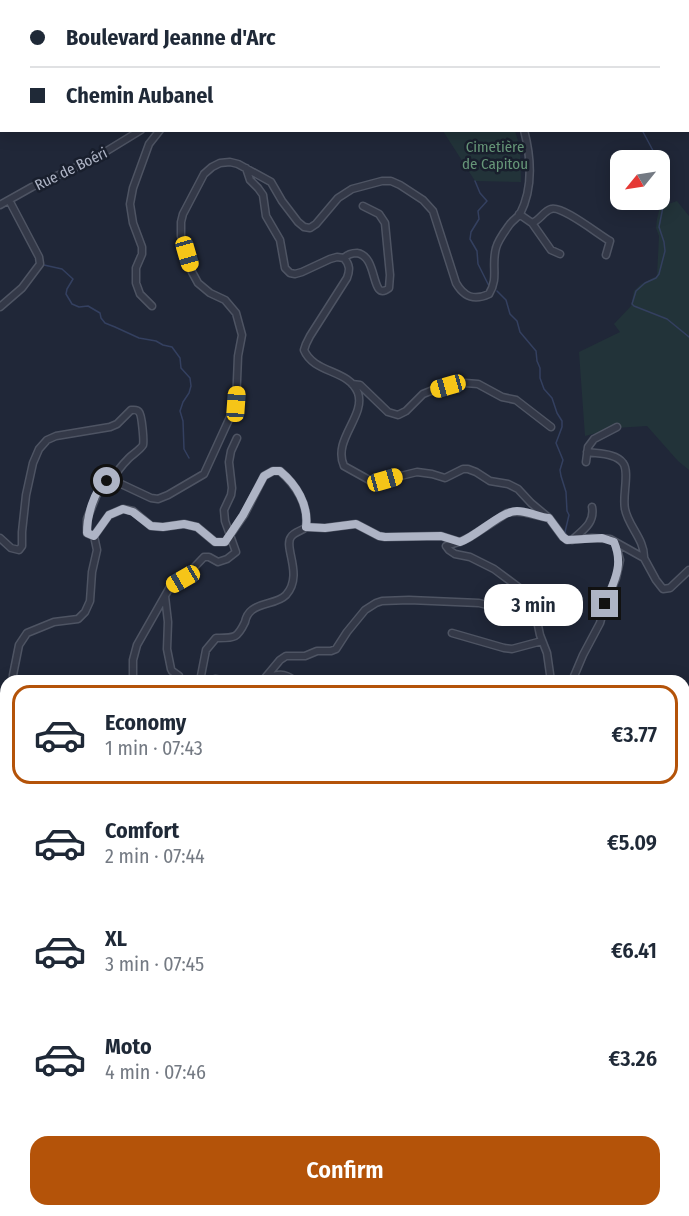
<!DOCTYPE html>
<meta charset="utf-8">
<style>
body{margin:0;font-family:"Fira Sans Condensed",sans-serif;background:#f2f2f3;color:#1f2937;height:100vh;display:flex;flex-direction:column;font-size:22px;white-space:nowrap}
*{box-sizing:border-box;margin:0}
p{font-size:20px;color:#747a83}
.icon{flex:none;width:33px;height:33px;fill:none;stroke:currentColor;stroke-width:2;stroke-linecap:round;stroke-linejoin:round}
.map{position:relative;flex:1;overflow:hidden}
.details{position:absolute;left:0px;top:675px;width:690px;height:542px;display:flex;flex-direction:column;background:#fff;border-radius:18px 18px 0 0;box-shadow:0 3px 15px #0003}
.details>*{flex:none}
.top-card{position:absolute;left:0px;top:0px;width:690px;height:132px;box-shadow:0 3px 15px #0003;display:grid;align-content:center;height:132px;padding:0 30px;background:#fff}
.needle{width:39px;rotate:240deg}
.fabs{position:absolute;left:610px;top:150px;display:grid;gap:12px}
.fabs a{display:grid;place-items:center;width:60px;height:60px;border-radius:12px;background:#fff;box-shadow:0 3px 15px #0003;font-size:30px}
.end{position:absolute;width:27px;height:27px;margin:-14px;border:8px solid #aeb4c5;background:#111;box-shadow:0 0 0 3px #111}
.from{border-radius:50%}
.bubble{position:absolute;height:42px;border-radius:18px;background:#fff;box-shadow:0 3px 15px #0003;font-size:20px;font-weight:600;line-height:42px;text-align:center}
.car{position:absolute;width:18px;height:36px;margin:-18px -9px;border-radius:8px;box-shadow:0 0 4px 2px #0007;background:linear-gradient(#f5c518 24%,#345 0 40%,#f5c518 0 76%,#345 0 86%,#f5c518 0)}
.top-card b{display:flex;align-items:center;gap:21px;height:57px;font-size:22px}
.top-card b+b{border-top:2px solid #e0e1e3}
.top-card i{width:15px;height:15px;background:#1f2937}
ul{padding:10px 0 0;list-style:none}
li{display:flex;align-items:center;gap:18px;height:99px;margin:0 12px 9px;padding:0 18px;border:3px solid transparent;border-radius:18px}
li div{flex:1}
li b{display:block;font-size:22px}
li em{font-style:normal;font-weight:600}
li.active{border-color:#b45309}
li>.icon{width:54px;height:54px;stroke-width:1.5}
.action{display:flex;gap:12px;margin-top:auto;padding:12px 30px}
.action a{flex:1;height:69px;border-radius:18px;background:#b45309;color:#fff;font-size:24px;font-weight:600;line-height:69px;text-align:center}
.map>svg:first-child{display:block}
.green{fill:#223339}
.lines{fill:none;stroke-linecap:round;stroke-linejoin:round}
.stream{stroke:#344060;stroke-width:1.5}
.minor-casing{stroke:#4e5463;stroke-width:9}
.minor{stroke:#343948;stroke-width:6}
.route{stroke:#aeb4c5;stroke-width:8}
.labels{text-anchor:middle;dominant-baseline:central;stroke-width:5;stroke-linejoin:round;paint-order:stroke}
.park-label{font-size:15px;fill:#669678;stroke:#191f2d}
.street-label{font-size:15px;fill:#aeb4c5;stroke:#191f2d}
</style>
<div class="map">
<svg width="689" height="1216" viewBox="0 0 689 1216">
<rect width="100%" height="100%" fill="#202738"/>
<path class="green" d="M443 131H515L520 147 521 182 475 181Z
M677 201 689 216V470L678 461 647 426 616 428 585 436 579 352 620 332 614 324 631 306 634 291 641 284 657 276 659 236 656 228 657 219 660 207Z
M684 814 689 822V1216H0V949L6 946V1210H684Z"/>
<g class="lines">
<path class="stream" d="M615 0 616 2
M642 130 658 160
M660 167 663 207 659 227 664 242 665 251 659 274 656 278 645 283 636 291 632 304 634 306 667 319 689 337
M475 181 480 193 487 201 478 211 479 219 471 232 470 239 477 251 478 264 489 286
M44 265 62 269 73 279 67 289 66 294 72 304 79 307 88 306 100 313 101 318 105 323 115 327 139 338 156 341 163 345 172 347 180 358 181 368 190 378 191 386 189 393 183 402 180 411 183 421 184 449 189 458
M497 291 506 300 510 314 517 321 520 332 536 351 537 361 540 368V378L544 389 552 398 557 413 562 421V427L556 443 563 460 560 470 561 476 566 492 567 511 569 515 565 532 567 536"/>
<g class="minor-casing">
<path id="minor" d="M441 0 442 2
M474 0V2
M489 0V2
M505 0 506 2
M536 0V2
M567 0 568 2
M12 2 17 0
M398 2V0
M449 2 450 0
M454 2 459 0
M0 5 2 4
M246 168 250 180 258 188 263 195 266 216 280 240 285 268 290 273 295 274 302 272 330 259 337 257 344 258C350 265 350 270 347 278L310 336 306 344 304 350C314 374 349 369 358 393 366 416 332 440 344 466L371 481 376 482 417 472 432 474 445 478 463 469H468L476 472 490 481 508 484 518 489 531 503 549 518 563 537 567 540 592 538 610 539 644 558 656 580 663 589 670 588 689 570
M0 205 32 187 92 160 141 130
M519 214 532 223C540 220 544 211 551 209 562 205 599 235 610 241L606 255
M532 223 551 250 560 254
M344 258C348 254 351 253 357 253 379 256 370 303 389 288L390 275 385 223 379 214 363 206
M152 306 140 294 136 283V268L142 254V247L133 223 130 204 133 188 149 144 160 130
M0 307 22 288 40 264 39 257 9 200
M352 384 360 385 388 412 398 415 406 411 423 394 433 390 465 383 478 384 502 397 516 400 551 427
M587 452C598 454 616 453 623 463 630 472 622 496 625 509 628 526 645 540 644 558
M586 462 588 447 594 439 617 427
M306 527C309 505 296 485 280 471H273L264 476 244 515 225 542H215L197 527 184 524 163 527 151 526 133 511 123 509 109 515 94 536 87 533V519L99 489 107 481H112L119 483 151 498 158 499 168 495 204 474 236 404 238 356 242 335 236 313 225 300 210 293 198 283 192 272 181 236V222L183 214 204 174 212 167 220 163 230 162 238 164 271 182 282 201 298 222 304 227 310 228 316 224 338 198 352 189 382 181H391L400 185 423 200 433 211 456 283C464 297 474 301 489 294 499 278 491 266 496 248 498 240 505 231 510 224 513 220 517 218 520 214 533 189 531 157 524 130
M306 527 325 528 356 524 379 536 385 537 441 536 460 542 470 537 507 513C522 509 534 516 549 518
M0 538 11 548 19 550 22 546V532L26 495 33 463 39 449 47 440 56 436 110 427 117 424 131 410C134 410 137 409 139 412 142 415 144 441 143 445 140 450 133 454 129 458 122 465 116 472 112 481
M572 540C583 530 595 523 592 507
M459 542 446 546 449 550 455 554 470 557 494 569 529 595 535 611 540 635 547 653 551 681
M165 596 168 622 167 649 171 669 172 671 179 676
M452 633 504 648 512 649 542 641
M265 678 280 660 286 656H305L317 651H331L336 649 347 632 365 610 376 603 382 601 409 600 479 603 536 617
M13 681V675L19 645 27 633 54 622 78 619 85 612 90 601 92 572 97 550 94 536
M133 681V660L137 645 170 587 183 579 204 557H209L218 562 227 559 236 552 225 521 224 510 231 495 232 488 229 462 231 451 237 438
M200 681 206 650 216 638C234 638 237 639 245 622 246 617 248 613 252 610 262 602 277 604 286 595 304 575 283 547 291 537 294 532 302 531 306 527
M207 681 215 679 230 681
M256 681C273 677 280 669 295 681
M572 681 583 655 600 623 605 604 616 578 620 560 615 542
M0 699 6 696
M684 729H689
M0 789 6 792
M0 885 6 878
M0 929H6"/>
</g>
<use href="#minor" class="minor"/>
</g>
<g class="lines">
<path class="route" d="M107 481C93 490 87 518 87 533L94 536 109 515 123 509 133 512 151 526 163 527 184 524 197 527 215 542H225L243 515 264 476 273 471H280C296 484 309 505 306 527L325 528 356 524 379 536 385 537 441 536 460 542C477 536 501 511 517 511 528 511 539 517 549 518L563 537 567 540 602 538 614 542C624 566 614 581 605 604"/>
</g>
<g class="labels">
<g class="park-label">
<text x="495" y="147">Cimetière<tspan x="495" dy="17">de Capitou</tspan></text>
</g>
<g class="street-label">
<text transform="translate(71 169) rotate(-26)">Rue de Boéri</text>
</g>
</g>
</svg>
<div class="fabs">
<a><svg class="needle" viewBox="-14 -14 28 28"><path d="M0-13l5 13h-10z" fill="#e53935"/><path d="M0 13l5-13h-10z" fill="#747a83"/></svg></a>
</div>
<i class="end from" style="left:107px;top:481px"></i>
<i class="end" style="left:605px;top:604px"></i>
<div class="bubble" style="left:484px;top:584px;width:99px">3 min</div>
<i class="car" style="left:187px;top:254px;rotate:164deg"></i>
<i class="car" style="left:448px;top:386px;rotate:254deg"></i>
<i class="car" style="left:236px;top:404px;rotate:4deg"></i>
<i class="car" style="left:385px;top:480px;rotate:74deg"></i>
<i class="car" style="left:183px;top:579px;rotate:240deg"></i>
<div class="top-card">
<b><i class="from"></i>Boulevard Jeanne d'Arc</b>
<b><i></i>Chemin Aubanel</b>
</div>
<section class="details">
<ul>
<li class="active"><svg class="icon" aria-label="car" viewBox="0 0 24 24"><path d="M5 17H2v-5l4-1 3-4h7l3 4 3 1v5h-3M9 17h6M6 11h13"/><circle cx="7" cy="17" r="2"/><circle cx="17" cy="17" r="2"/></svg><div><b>Economy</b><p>1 min · 07:43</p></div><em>€3.77</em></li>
<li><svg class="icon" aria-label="car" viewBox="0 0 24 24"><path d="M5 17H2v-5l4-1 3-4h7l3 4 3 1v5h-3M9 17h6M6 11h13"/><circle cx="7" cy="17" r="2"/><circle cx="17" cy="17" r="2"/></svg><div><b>Comfort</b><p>2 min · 07:44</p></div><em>€5.09</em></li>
<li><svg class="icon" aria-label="car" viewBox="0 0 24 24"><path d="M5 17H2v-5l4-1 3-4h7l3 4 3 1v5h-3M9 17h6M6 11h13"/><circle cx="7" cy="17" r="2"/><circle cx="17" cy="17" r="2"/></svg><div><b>XL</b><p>3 min · 07:45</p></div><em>€6.41</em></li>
<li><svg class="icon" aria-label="car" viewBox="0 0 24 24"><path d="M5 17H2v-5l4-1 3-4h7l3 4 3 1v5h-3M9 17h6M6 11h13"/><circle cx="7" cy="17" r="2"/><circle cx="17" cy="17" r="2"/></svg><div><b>Moto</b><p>4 min · 07:46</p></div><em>€3.26</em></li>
</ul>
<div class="action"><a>Confirm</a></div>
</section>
</div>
